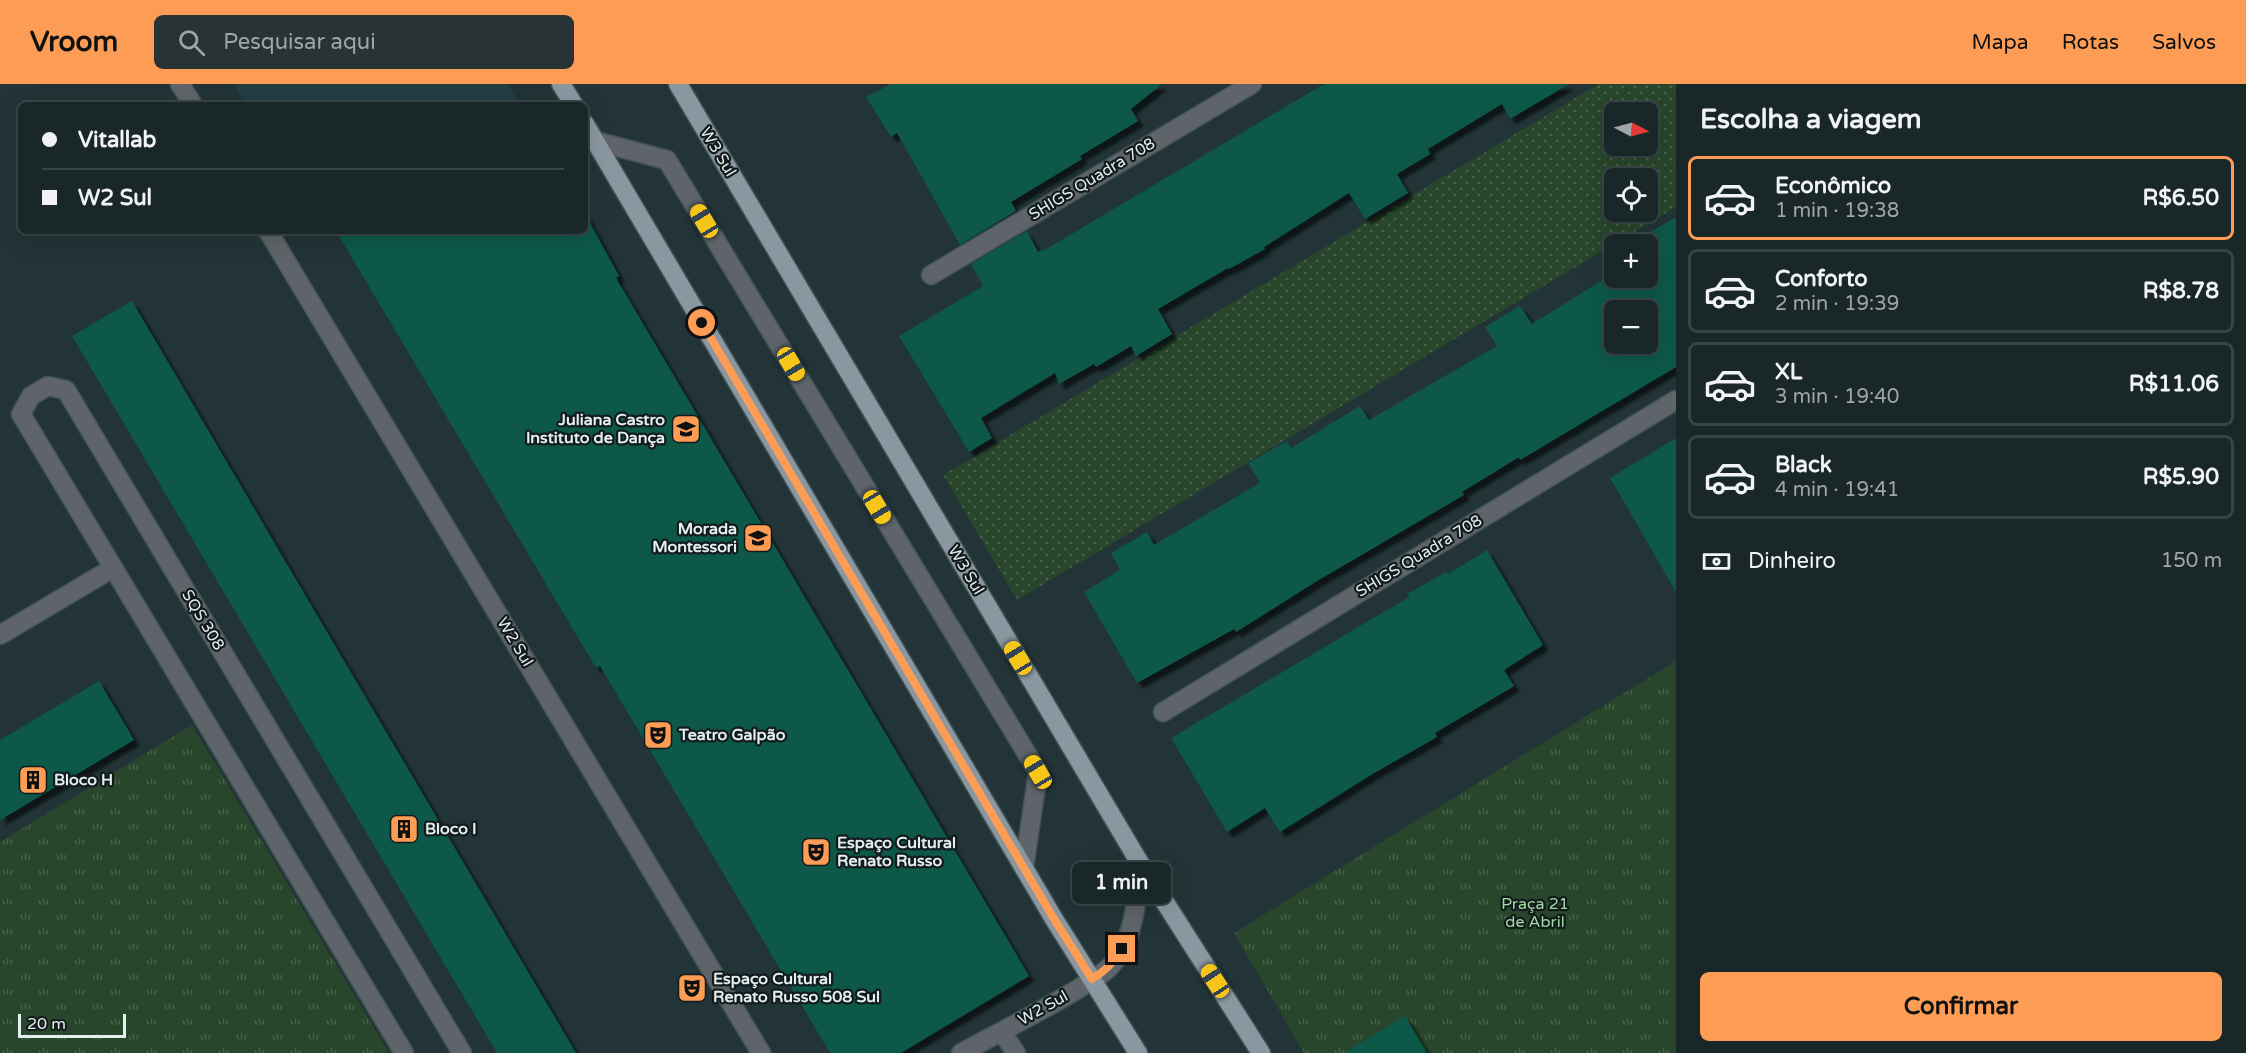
<!DOCTYPE html>
<html lang="pt">
<meta charset="utf-8">
<style>
body{margin:0;font-family:"Varela Round",sans-serif;background:#273335;color:#f1f3f6;height:100vh;display:flex;flex-direction:column;font-size:22px;white-space:nowrap}
*{box-sizing:border-box;margin:0}
p{font-size:20px;color:#9fa5a8}
.icon{flex:none;width:33px;height:33px;fill:none;stroke:currentColor;stroke-width:2;stroke-linecap:round;stroke-linejoin:round}
.map{position:relative;flex:1;overflow:hidden}
.panel{display:flex;flex-direction:column;background:#1a2729;width:570px}
.panel>*{flex:none}
.top-card{position:absolute;left:18px;top:18px;width:570px;height:132px;border-radius:9px;box-shadow:0 6px 24px #0002,0 0 0 2px #384446;display:grid;align-content:center;height:132px;padding:0 24px;background:#1a2729}
.needle{width:39px;rotate:96deg}
.tools{position:absolute;left:1604px;top:18px;display:grid;gap:12px}
.tools a{display:grid;place-items:center;width:54px;height:54px;border-radius:9px;background:#1a2729;box-shadow:0 6px 24px #0002,0 0 0 2px #384446;font-size:30px}
.scale{position:absolute;left:18px;bottom:15px;width:108px;box-sizing:border-box;padding-left:6px;border:3px solid #e3eeef;border-top:0;font-size:16px;line-height:21px;white-space:nowrap;color:#e3eeef;-webkit-text-stroke:4px #121a1b;paint-order:stroke}
.end{position:absolute;width:27px;height:27px;margin:-14px;border:8px solid #fd9d55;background:#111;box-shadow:0 0 0 3px #111}
.from{border-radius:50%}
.bubble{position:absolute;height:42px;border-radius:9px;background:#1a2729;box-shadow:0 6px 24px #0002,0 0 0 2px #384446;font-size:20px;font-weight:800;line-height:42px;text-align:center}
.car{position:absolute;width:18px;height:36px;margin:-18px -9px;border-radius:8px;box-shadow:0 0 4px 2px #0007;background:linear-gradient(#f5c518 24%,#345 0 40%,#f5c518 0 76%,#345 0 86%,#f5c518 0)}
.top-card b{display:flex;align-items:center;gap:21px;height:57px;font-size:22px}
.top-card b+b{border-top:2px solid #384446}
.top-card i{width:15px;height:15px;background:#f1f3f6}
ul{padding:0;list-style:none}
li{display:flex;align-items:center;gap:18px;height:84px;margin:0 12px 9px;padding:0 12px;border:3px solid #384446;border-radius:9px}
li div{flex:1}
li b{display:block;font-size:22px}
li em{font-style:normal;font-weight:800}
li.selected{border-color:#fd9d55}
li>.icon{width:54px;height:54px;stroke-width:1.5}
h2{padding:0 24px;font-size:27px;line-height:72px}
.pay{display:flex;align-items:center;gap:15px;height:66px;padding:0 24px;font-size:22px}
.pay p{margin-inline-start:auto}
.button{display:flex;gap:12px;margin-top:auto;padding:12px 24px}
.button a{flex:1;height:69px;border-radius:9px;background:#fd9d55;color:#111;font-size:24px;font-weight:800;line-height:69px;text-align:center}
header{display:flex;align-items:center;gap:36px;box-sizing:border-box;height:84px;padding:0 30px;background:#fd9d55;color:#111}
header strong{font-size:28px}
nav{display:flex;gap:33px;margin-inline-start:auto;font-size:21px}
.search{width:420px;height:54px;background:#273335;display:flex;align-items:center;gap:15px;box-sizing:border-box;padding:0 21px;border-radius:9px;color:#9fa5a8;font-size:22px}
main{display:flex;flex:1;min-height:0}
.map>svg:first-child{display:block}
.built{fill:#223e42}
.grass{fill:url(#grass-dots);fill-rule:evenodd}
.park{fill:url(#park-tufts)}
.building{fill:#0b584a;fill-rule:evenodd;filter:url(#shadow)}
.lines{fill:none;stroke-linecap:round;stroke-linejoin:round}
.minor-casing{stroke:#415254;stroke-width:21}
.major-casing{stroke:#415254;stroke-width:21}
.minor{stroke:#5e6469;stroke-width:18}
.major{stroke:#8a97a1;stroke-width:18}
.route{stroke:#fd9d55;stroke-width:8}
.labels{text-anchor:middle;dominant-baseline:central;stroke-width:4.5;stroke-linejoin:round;paint-order:stroke}
.street-label{font-size:16px;fill:#e3eeef;stroke:#121a1b}
.poi-label{font-size:16px;font-weight:bold;fill:#e3eeef;stroke:#121a1b;text-anchor:start}
.park-label{font-size:16px;fill:#9edda3;stroke:#121a1b}
</style>
<header>
<strong>Vroom</strong>
<div class="search"><svg class="icon" aria-label="search" viewBox="0 0 24 24"><circle cx="10" cy="10" r="6"/><path d="M15 15l6 6"/></svg>Pesquisar aqui</div>
<nav><a>Mapa</a><a>Rotas</a><a>Salvos</a></nav>
</header>
<main>
<div class="map">
<svg width="1676" height="969" viewBox="0 0 1676 969">
<defs>
<pattern id="grass-dots" width="8" height="8" patternUnits="userSpaceOnUse" patternTransform="scale(1.5)"><rect width="8" height="8" fill="#28462b"/><path d="M2 2h.1M6 6h.1" fill="none" stroke="#47614a" stroke-width="1.8" stroke-linecap="round"/></pattern>
<pattern id="park-tufts" width="24" height="20" patternUnits="userSpaceOnUse" patternTransform="scale(1.5)"><rect width="24" height="20" fill="#28462b"/><path d="M3 7l-1-3M5 7V3M7 7l1-3M15 17l-1-3M17 17v-4M19 17l1-3" fill="none" stroke="#47614a"/></pattern>
<filter id="shadow"><feDropShadow dx="5.5" dy="5.5" stdDeviation="1.5" flood-color="#0009"/></filter>
</defs>
<rect width="100%" height="100%" fill="#223437"/>
<path class="built" d="M234 0H508L521 21H246Z"/>
<path class="grass" d="M1599 0H1676V123L1017 516 943 391ZM1614 28H1647V62H1614ZM1614 94H1647V128H1614Z"/>
<path class="park" d="M1676 577V969H1304L1234 849Z
M192 641 389 969H0V758Z"/>
<path class="building" d="M891 0H1162L1131 25 1138 37 1080 72 1082 75 1011 118 1016 127 960 161 897 49 891 53 866 13Z
M1324 0H1569L1510 35 1502 20 1428 65 1430 70 1397 90 1408 109 1365 135 1349 109 1264 163 1265 165 1229 185 1228 184 1158 225 1172 250 1136 272 1131 262 1096 283 1094 280 1059 300 1055 289 981 334 992 354 969 368 899 252 983 202 971 180 1027 147 1038 168 1048 164Z
M585 130 619 192 616 194 1029 892 901 969H830L600 582 596 584 336 147H585Z
M1676 133V283L1520 376 1519 373 1462 408 1464 411 1317 497 1236 548 1234 545 1137 599 1084 508 1120 486 1111 469 1147 448 1154 461 1260 399 1248 379 1287 357 1291 364 1360 322 1369 336 1497 262 1485 243 1520 222 1532 240 1614 189V194H1647V150ZM1614 226H1647V260H1614Z
M132 217 311 521 576 969H497L226 512 72 252Z
M1676 354V508L1610 394Z
M1487 466 1543 561 1504 586 1514 602 1435 649 1437 653 1374 689 1280 748 1265 724 1227 748 1171 654 1409 513 1407 510 1446 488 1448 490Z
M99 597 134 656 0 736V656Z
M1405 932 1427 969H1344Z"/>
<g class="lines">
<g class="minor-casing">
<path id="minor" d="M180 0 193 21
M595 57 667 76 1038 688 1024 784
M268 147 761 969
M931 191 1252 0
M0 551 113 484
M1163 628 1676 316
M1002 948 1016 969
M404 969 21 330 31 312 48 302 66 306 462 969
M961 969C1000 948 1040 928 1078 905 1090 897 1105 890 1114 878 1136 850 1138 810 1138 776"/>
</g>
<g class="major-casing">
<path id="major" d="M561 0 574 21
M678 0 1138 776 1261 969
M585 40 1054 835 1138 969"/>
</g>
<use href="#minor" class="minor"/>
<use href="#major" class="major"/>
</g>
<g class="lines">
<path class="route" d="M702 239 1054 835 1092 895C1106 887 1114 878 1122 865"/>
</g>
<defs>
<g id="school-square" transform="scale(1.5)"><rect x="-9" y="-9" width="18" height="18" rx="4" fill="#fd9d55" stroke="#121a1b"/><path d="M0-5L7-2L0 1L-7-2ZM-4 1L0 2.5L4 1V4Q0 6-4 4Z" fill="#111"/></g>
<g id="theatre-square" transform="scale(1.5)"><rect x="-9" y="-9" width="18" height="18" rx="4" fill="#fd9d55" stroke="#121a1b"/><path d="M-5-5.5Q0-4 5-5.5V0Q5 5 0 6Q-5 5-5 0ZM-3.3-2.5H-1v1.5H-3.3ZM1-2.5H3.3v1.5H1ZM-2.8 1Q0 5.5 2.8 1Z" fill="#111"/></g>
<g id="building-square" transform="scale(1.5)"><rect x="-9" y="-9" width="18" height="18" rx="4" fill="#fd9d55" stroke="#121a1b"/><path d="M-4-6H4V6H1V3H-1V6H-4ZM-2.5-4.3h1.7v1.8h-1.7ZM.8-4.3h1.7v1.8H.8ZM-2.5-1h1.7V.8h-1.7ZM.8-1h1.7V.8H.8Z" fill="#111"/></g>
</defs>
<g fill-rule="evenodd">
<use href="#school-square" x="686" y="345"/>
<use href="#school-square" x="758" y="454"/>
<use href="#theatre-square" x="658" y="651"/>
<use href="#building-square" x="33" y="696"/>
<use href="#building-square" x="404" y="745"/>
<use href="#theatre-square" x="816" y="768"/>
<use href="#theatre-square" x="692" y="904"/>
</g>
<g class="labels">
<g class="street-label">
<text transform="translate(718 68) rotate(59)">W3 Sul</text>
<text transform="translate(1092 95) rotate(-31)">SHIGS Quadra 708</text>
<text transform="translate(1419 472) rotate(-31)">SHIGS Quadra 708</text>
<text transform="translate(966 486) rotate(59)">W3 Sul</text>
<text transform="translate(203 536) rotate(59)">SQS 308</text>
<text transform="translate(515 558) rotate(59)">W2 Sul</text>
<text transform="translate(1043 924) rotate(-29)">W2 Sul</text>
</g>
<g class="poi-label">
<text x="665" y="336" text-anchor="end">Juliana Castro<tspan x="665" dy="18">Instituto de Dança</tspan></text>
<text x="737" y="445" text-anchor="end">Morada<tspan x="737" dy="18">Montessori</tspan></text>
<text x="679" y="651">Teatro Galpão</text>
<text x="54" y="696">Bloco H</text>
<text x="425" y="745">Bloco I</text>
<text x="837" y="759">Espaço Cultural<tspan x="837" dy="18">Renato Russo</tspan></text>
<text x="713" y="895">Espaço Cultural<tspan x="713" dy="18">Renato Russo 508 Sul</tspan></text>
</g>
<g class="park-label">
<text x="1535" y="820">Praça 21<tspan x="1535" dy="18">de Abril</tspan></text>
</g>
</g>
</svg>
<div class="tools">
<a><svg class="needle" viewBox="-14 -14 28 28"><path d="M0-13l5 13h-10z" fill="#e53935"/><path d="M0 13l5-13h-10z" fill="#9fa5a8"/></svg></a>
<a><svg class="icon" aria-label="locate" viewBox="0 0 24 24"><circle cx="12" cy="12" r="6"/><path d="M12 2v4M12 18v4M2 12h4M18 12h4"/></svg></a>
<a>+</a>
<a>−</a>
</div>
<div class="scale">20 m</div>
<i class="end from" style="left:702px;top:239px"></i>
<i class="end" style="left:1122px;top:865px"></i>
<div class="bubble" style="left:1072px;top:778px;width:99px">1 min</div>
<i class="car" style="left:704px;top:137px;rotate:329deg"></i>
<i class="car" style="left:791px;top:280px;rotate:149deg"></i>
<i class="car" style="left:877px;top:423px;rotate:149deg"></i>
<i class="car" style="left:1018px;top:574px;rotate:329deg"></i>
<i class="car" style="left:1038px;top:688px;rotate:329deg"></i>
<i class="car" style="left:1215px;top:897px;rotate:327deg"></i>
<div class="top-card">
<b><i class="from"></i>Vitallab</b>
<b><i></i>W2 Sul</b>
</div>
</div>
<section class="panel">
<h2>Escolha a viagem</h2>
<ul>
<li class="selected"><svg class="icon" aria-label="car" viewBox="0 0 24 24"><path d="M5 17H2v-5l4-1 3-4h7l3 4 3 1v5h-3M9 17h6M6 11h13"/><circle cx="7" cy="17" r="2"/><circle cx="17" cy="17" r="2"/></svg><div><b>Econômico</b><p>1 min · 19:38</p></div><em>R$6.50</em></li>
<li><svg class="icon" aria-label="car" viewBox="0 0 24 24"><path d="M5 17H2v-5l4-1 3-4h7l3 4 3 1v5h-3M9 17h6M6 11h13"/><circle cx="7" cy="17" r="2"/><circle cx="17" cy="17" r="2"/></svg><div><b>Conforto</b><p>2 min · 19:39</p></div><em>R$8.78</em></li>
<li><svg class="icon" aria-label="car" viewBox="0 0 24 24"><path d="M5 17H2v-5l4-1 3-4h7l3 4 3 1v5h-3M9 17h6M6 11h13"/><circle cx="7" cy="17" r="2"/><circle cx="17" cy="17" r="2"/></svg><div><b>XL</b><p>3 min · 19:40</p></div><em>R$11.06</em></li>
<li><svg class="icon" aria-label="car" viewBox="0 0 24 24"><path d="M5 17H2v-5l4-1 3-4h7l3 4 3 1v5h-3M9 17h6M6 11h13"/><circle cx="7" cy="17" r="2"/><circle cx="17" cy="17" r="2"/></svg><div><b>Black</b><p>4 min · 19:41</p></div><em>R$5.90</em></li>
</ul>
<div class="pay"><svg class="icon" aria-label="cash" viewBox="0 0 24 24"><path d="M3 7h18v10H3z"/><circle cx="12" cy="12" r="2"/></svg>Dinheiro<p>150 m</p></div>
<div class="button"><a>Confirmar</a></div>
</section>
</main>
